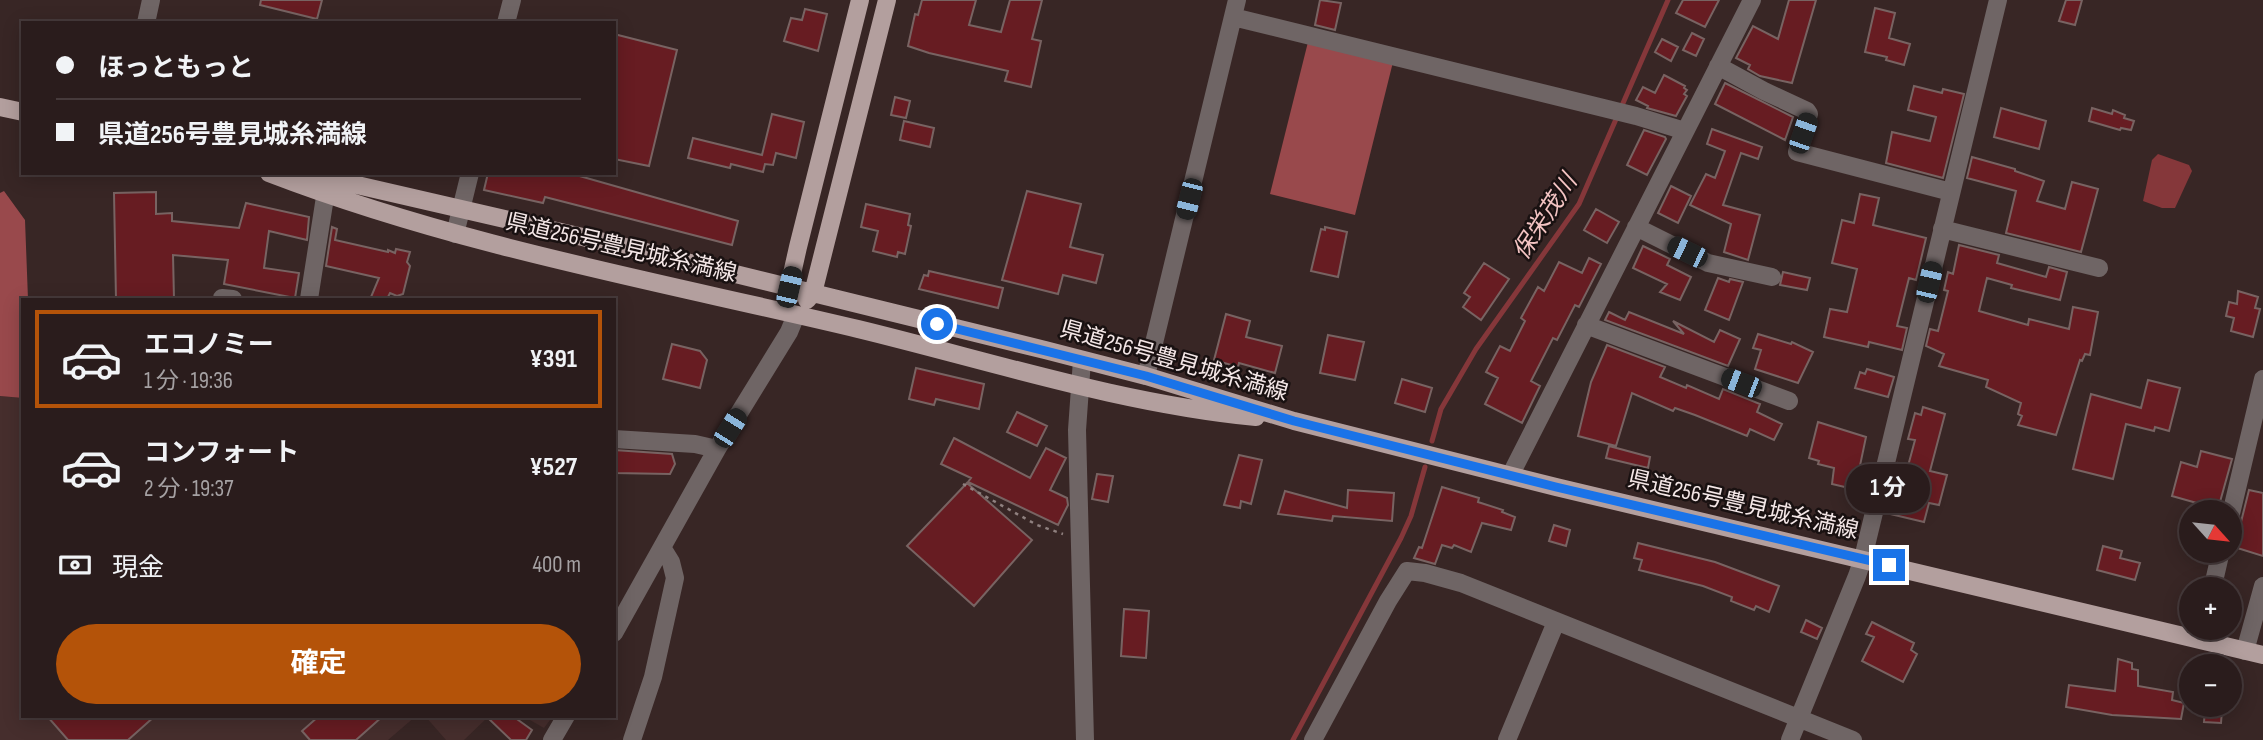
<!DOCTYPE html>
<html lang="ja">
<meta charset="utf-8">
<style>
body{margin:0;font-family:"Sofia Sans Condensed","Noto Sans JP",sans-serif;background:#362929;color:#f1f3f6;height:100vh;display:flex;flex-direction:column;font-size:26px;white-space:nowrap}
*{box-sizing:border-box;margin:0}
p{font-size:23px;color:#a5a1a3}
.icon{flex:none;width:38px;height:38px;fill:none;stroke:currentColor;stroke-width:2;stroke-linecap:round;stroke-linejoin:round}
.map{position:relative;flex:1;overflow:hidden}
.side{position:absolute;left:21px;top:298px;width:595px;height:420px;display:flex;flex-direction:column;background:#2a1c1c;border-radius:0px;box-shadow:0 4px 18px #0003,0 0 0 2px #463a3b}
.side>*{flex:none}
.hud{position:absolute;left:21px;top:21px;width:595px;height:154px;border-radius:0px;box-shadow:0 4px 18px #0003,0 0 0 2px #463a3b;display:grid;align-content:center;height:154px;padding:0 35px;background:#2a1c1c}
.needle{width:46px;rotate:117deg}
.buttons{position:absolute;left:2179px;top:500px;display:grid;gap:14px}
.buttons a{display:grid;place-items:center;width:63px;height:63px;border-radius:50%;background:#2a1c1c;box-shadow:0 4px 18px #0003,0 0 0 2px #463a3b;font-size:35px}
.end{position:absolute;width:32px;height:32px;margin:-16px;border:9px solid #1a73e8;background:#fff;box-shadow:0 0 0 4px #fff}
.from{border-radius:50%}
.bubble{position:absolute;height:49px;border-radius:24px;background:#2a1c1c;box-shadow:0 4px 18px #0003,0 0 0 2px #463a3b;font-size:23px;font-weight:700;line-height:49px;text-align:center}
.car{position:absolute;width:21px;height:42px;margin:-21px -10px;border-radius:9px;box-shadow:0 0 5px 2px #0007;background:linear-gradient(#222 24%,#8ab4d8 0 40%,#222 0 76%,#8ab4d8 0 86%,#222 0)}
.hud b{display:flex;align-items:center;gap:24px;height:66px;font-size:26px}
.hud b+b{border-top:2px solid #463a3b}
.hud i{width:18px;height:18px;background:#f1f3f6}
ul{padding:12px 0 0;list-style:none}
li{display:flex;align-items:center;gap:21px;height:98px;margin:0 14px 10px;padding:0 21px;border:4px solid transparent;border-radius:0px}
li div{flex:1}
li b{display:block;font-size:26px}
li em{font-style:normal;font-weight:700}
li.selected{border-color:#b45309}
li>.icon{width:63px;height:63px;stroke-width:1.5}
.pay{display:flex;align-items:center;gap:18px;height:77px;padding:0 35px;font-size:26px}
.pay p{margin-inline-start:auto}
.action{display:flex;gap:14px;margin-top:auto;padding:14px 35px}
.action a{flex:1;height:80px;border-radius:42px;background:#b45309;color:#fff;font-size:28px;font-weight:700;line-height:80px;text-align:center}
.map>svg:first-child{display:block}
.built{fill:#462e2d}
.forest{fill:#99494c}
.water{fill:#85373a}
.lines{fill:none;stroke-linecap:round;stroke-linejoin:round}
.stream{stroke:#85373a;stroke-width:5}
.building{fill:#671c22;stroke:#786362;stroke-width:2}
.path{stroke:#8f807f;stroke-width:2.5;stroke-dasharray:3.5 5;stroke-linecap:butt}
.minor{stroke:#6f6565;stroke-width:18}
.major{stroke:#b39f9e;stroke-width:18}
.route{stroke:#1a73e8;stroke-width:9}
.labels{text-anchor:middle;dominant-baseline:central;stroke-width:5;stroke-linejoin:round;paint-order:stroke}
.street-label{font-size:23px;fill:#f4e7e7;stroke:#191111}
.water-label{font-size:24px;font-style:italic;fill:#f4c4c3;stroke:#191111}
</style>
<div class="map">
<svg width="2263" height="740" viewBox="0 0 2263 740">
<rect width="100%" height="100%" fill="#382625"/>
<path class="built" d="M0 396 23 398V716H416L388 740H0Z
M425 716H489L464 740H446Z
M523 716H553L544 728Z"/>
<path class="forest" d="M1308 42 1393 62 1355 215 1270 194Z
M4 191 25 220 28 299H23V398L0 396V193Z"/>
<path class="water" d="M2158 154 2189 165 2192 171 2175 208H2162L2143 201 2152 160Z"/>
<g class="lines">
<path class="stream" d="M1432 441 1441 409 1476 349 1579 204 1668 0
M1293 740 1401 538 1411 516 1425 467"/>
</g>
<path class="building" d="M261 0H322L317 19 260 5Z
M922 0H976L969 25 1001 32 1010 0H1042L1032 39 1041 41 1031 87 1005 81 1008 71 929 53 908 46 915 14 918 15Z
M1320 0 1341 3 1335 30 1315 25Z
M1683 0H1719L1705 27 1676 13Z
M1789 0H1816L1792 83 1760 76 1748 69 1750 65 1736 58 1753 26 1778 39Z
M2066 0H2082L2075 25 2059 21Z
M1875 8 1895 13 1889 38 1910 44 1904 65 1886 60 1887 57 1865 52Z
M805 9 827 14 818 51 784 41 791 18 802 20Z
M1692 33 1704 39 1696 56 1683 50Z
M614 34 677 50 649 166 614 159Z
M1662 39 1678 47 1671 61 1655 52Z
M1664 75 1685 86 1684 88 1687 90 1684 94 1687 96 1676 116 1647 108 1648 106 1636 100 1643 87 1655 93Z
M1725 83 1793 117 1785 140 1715 104Z
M1914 86 1942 93 1943 89 1964 94 1943 178 1886 163 1892 132 1930 141 1936 117 1908 110Z
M895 97 910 101 906 118 891 115Z
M2001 108 2046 121 2039 149 1994 137Z
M2092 108 2112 114 2113 110 2125 115 2124 118 2134 121 2131 130 2121 128 2120 130 2089 121Z
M772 114 804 122 796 158 776 153 773 165 765 164 763 172 731 164 730 168 688 158 693 138 762 155Z
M904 121 934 128 930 147 900 140Z
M1712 129 1762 147 1758 159 1741 153 1723 205 1760 215 1748 260 1724 252 1731 224 1690 205 1706 174 1715 178 1725 151 1707 144Z
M1644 130 1665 137 1666 139 1647 175 1627 165Z
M1972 157 2015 169V171L2044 181 2037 201 2065 209 2072 182 2098 189 2081 252 2006 233 2016 191 1967 178Z
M488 173H569L738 221 732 245 545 197 543 203 484 190Z
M1671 186 1691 196 1678 223 1658 213Z
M1027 191 1081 204 1070 247 1103 255 1096 283 1063 275 1058 294 1002 280Z
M156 192V214L172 213V221L239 228 246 203 309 217 307 240 269 231 264 268 299 273 295 298 224 284 228 260 173 255 174 299H116L114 193Z
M1860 194 1879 198 1873 225 1926 238 1916 280 1909 278 1897 326 1907 328 1902 350 1869 342 1868 347 1824 337 1830 309 1847 312 1857 269 1832 263 1842 220 1854 223Z
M866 204 910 214 908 225 911 226 905 254 898 252 897 257 873 251 878 231 861 227Z
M1596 209 1619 222 1607 243 1584 230Z
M332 227 337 229 335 240 388 252V250L395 253 396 249 410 252 407 262 410 266 403 294 397 296 390 293 387 299 371 297 379 278 326 266Z
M1325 227 1347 232 1338 277 1311 271 1321 229 1325 230Z
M1959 245 1999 255 1997 263 2046 277 2049 267 2067 272 2060 300 2011 288 2012 285 1987 278 1979 311 2028 325 2029 319 2069 329 2073 307 2098 312 2090 355 2085 354 2082 361 2080 360 2056 435 2018 425 2022 416 2018 414 2021 403 1986 387 1988 380 1939 366 1944 354 1926 346 1930 329 1938 331 1948 291 1944 290 1948 272 1953 274Z
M1643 246 1670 259 1667 265 1691 277 1680 300 1660 292 1667 284 1633 268Z
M1589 258 1601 264 1579 307 1575 305 1557 340 1553 338 1531 381 1540 386 1522 423 1485 404 1498 378 1486 372 1500 346 1510 351 1525 321 1521 318 1538 287 1544 291 1559 262 1582 273Z
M1484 263 1509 279 1481 320 1463 307 1470 297 1464 293Z
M929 271 1003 288 998 308 919 289 924 275 928 276Z
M1783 272 1810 278 1807 290 1780 285Z
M1718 278 1729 282 1730 279 1743 282 1729 320 1705 310Z
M2238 291 2258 297 2255 308 2260 309 2253 337 2231 331 2234 318 2226 316 2229 302 2237 304Z
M1609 312 1625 320 1629 312 1684 334 1673 321 1714 342 1720 330 1740 339 1728 366 1605 320Z
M1226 314 1250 321 1246 337 1282 346 1275 373 1239 363 1238 367 1214 360Z
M1758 334 1791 344 1792 342 1813 352 1798 383 1755 369 1761 350 1753 348Z
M1328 335 1364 342 1355 380 1320 373Z
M672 344 700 351 707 360 700 388 663 379Z
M1607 345 1665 367 1660 377 1686 388 1687 385 1719 399 1723 389 1760 404 1757 412 1782 424 1774 440 1750 429 1747 436 1695 415 1675 408 1673 411 1632 393 1616 446 1578 436 1591 382Z
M916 368 984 384 979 409 936 399 934 405 909 399Z
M1867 369 1894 377 1888 397 1855 388 1860 372 1865 374Z
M1402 379 1432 388 1425 412 1395 403Z
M2148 380 2180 388 2169 431 2155 427 2154 431 2126 424 2113 479 2073 469 2091 394 2141 408Z
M1923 407 1945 414 1930 471 1947 475 1939 505 1929 503 1924 522 1886 513 1898 463 1908 466 1915 440 1908 439 1915 413 1921 415Z
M1017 412 1047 426 1037 446 1007 432Z
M1818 422 1866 437 1857 480 1850 479 1849 488 1832 484 1834 468 1818 464 1819 461 1809 458Z
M954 438 1030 478 1046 448 1066 458 1050 490 1067 498 1068 505 1058 525 968 482 971 478 941 464Z
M1609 446 1650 457 1648 468 1606 458Z
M614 450 672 454 675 464 670 474 614 473Z
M2201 451 2232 459 2218 509 2172 496 2181 462 2197 467Z
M1239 455 1262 460 1251 504 1241 501 1240 508 1224 505Z
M1097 474 1113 476 1108 502 1092 499Z
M967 483 1032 540 974 606 907 546Z
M1442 487 1479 498 1478 502 1503 510 1502 512 1515 517 1511 530 1482 523 1471 552 1454 545 1452 548 1442 545 1435 564 1414 558 1419 547 1422 548Z
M1348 490 1394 493 1392 521 1333 516 1332 521 1278 514 1285 491 1347 508Z
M2249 490 2263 493V556L2231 546 2236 527 2241 522Z
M1554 525 1570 530 1566 546 1549 541Z
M1638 543 1715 562 1779 586 1769 612 1756 606 1754 610 1731 601 1732 597 1703 586 1639 570 1642 560 1634 558Z
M2103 546 2122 551 2120 558 2140 563 2135 580 2097 570Z
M1124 609 1149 611 1146 658 1121 656Z
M1806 620 1822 628 1817 639 1801 632Z
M1872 622 1914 643 1911 650 1917 654 1903 682 1862 661 1874 637 1866 634Z
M2118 659 2132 663V669L2138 670V686L2173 692 2172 700 2184 703 2181 719 2112 715 2066 707 2069 685 2115 691Z
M2205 710H2222L2221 723 2204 722Z
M47 716H155L128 740H68Z
M319 716H383L356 740H310L302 731Z
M486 716 514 717 532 730 526 740H511Z"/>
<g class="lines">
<path class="path" d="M963 484 1037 525 1063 534"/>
<path class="minor" d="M1233 17 1636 116 1685 131
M146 23 151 0
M506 23 512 0
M1718 66 1764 91 1807 111 1809 114 1797 152 1951 192
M1636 227 1708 263 1772 277
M1942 229 2099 268
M455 234 470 173
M222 298 233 299
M309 299 328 178
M1586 325 1789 401
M1082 360 1077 430 1085 740
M1146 376 1237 0
M614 439 695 444 717 449
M1511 474 1752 0
M2230 518 2263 379
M2212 590 2221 551
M614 633 717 449 789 332 796 315
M2245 651 2263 586
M552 740 566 716
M632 740 653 677 675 578 671 562 663 549
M1313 740 1388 601 1407 571 1425 573 1461 583 1853 740
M1507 740 1556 622
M1790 740 1857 576 1863 558 1998 0"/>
<path class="major" d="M0 107 23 112
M269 173C459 246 661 282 858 329 990 361 1121 404 1256 417
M305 173 617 245 1045 350 1146 376 1294 421 1556 487 2263 655
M791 296 789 287 798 247 860 0
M807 300 813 293 887 0"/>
</g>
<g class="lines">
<path class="route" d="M937 324 1146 376 1294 421 1556 487 1889 565"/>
</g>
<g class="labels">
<g class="street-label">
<text transform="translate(621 248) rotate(13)">県道256号豊見城糸満線</text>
<text transform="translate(1174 361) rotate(16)">県道256号豊見城糸満線</text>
<text transform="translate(1743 505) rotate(13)">県道256号豊見城糸満線</text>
</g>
<g class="water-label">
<text transform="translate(1545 217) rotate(-57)">保栄茂川</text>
</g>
</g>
</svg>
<div class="buttons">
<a><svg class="needle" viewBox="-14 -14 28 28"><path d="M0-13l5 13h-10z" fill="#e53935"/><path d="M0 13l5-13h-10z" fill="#a5a1a3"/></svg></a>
<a>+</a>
<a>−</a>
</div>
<i class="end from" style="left:937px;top:324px"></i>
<i class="end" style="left:1889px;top:565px"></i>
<div class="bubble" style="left:1846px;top:464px;width:84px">1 分</div>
<i class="car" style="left:1803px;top:133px;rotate:19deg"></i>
<i class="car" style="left:1189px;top:199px;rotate:194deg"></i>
<i class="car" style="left:1687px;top:252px;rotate:296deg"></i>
<i class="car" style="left:1929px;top:282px;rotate:13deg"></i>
<i class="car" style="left:789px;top:287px;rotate:13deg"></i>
<i class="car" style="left:1741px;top:383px;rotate:291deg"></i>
<i class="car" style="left:730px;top:428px;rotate:32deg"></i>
<div class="hud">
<b><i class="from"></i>ほっともっと</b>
<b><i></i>県道256号豊見城糸満線</b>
</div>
<section class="side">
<ul>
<li class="selected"><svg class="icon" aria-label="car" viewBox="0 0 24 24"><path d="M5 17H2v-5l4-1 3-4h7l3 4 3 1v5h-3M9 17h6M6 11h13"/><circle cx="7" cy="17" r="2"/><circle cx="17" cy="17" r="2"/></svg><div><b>エコノミー</b><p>1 分 · 19:36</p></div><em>¥391</em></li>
<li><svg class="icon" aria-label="car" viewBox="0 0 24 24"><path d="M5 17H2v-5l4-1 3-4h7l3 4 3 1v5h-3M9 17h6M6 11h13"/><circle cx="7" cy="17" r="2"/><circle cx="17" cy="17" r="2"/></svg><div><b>コンフォート</b><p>2 分 · 19:37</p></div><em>¥527</em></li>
</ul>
<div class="pay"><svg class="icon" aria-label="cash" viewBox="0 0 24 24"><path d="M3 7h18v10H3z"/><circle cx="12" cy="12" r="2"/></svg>現金<p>400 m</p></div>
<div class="action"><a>確定</a></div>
</section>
</div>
